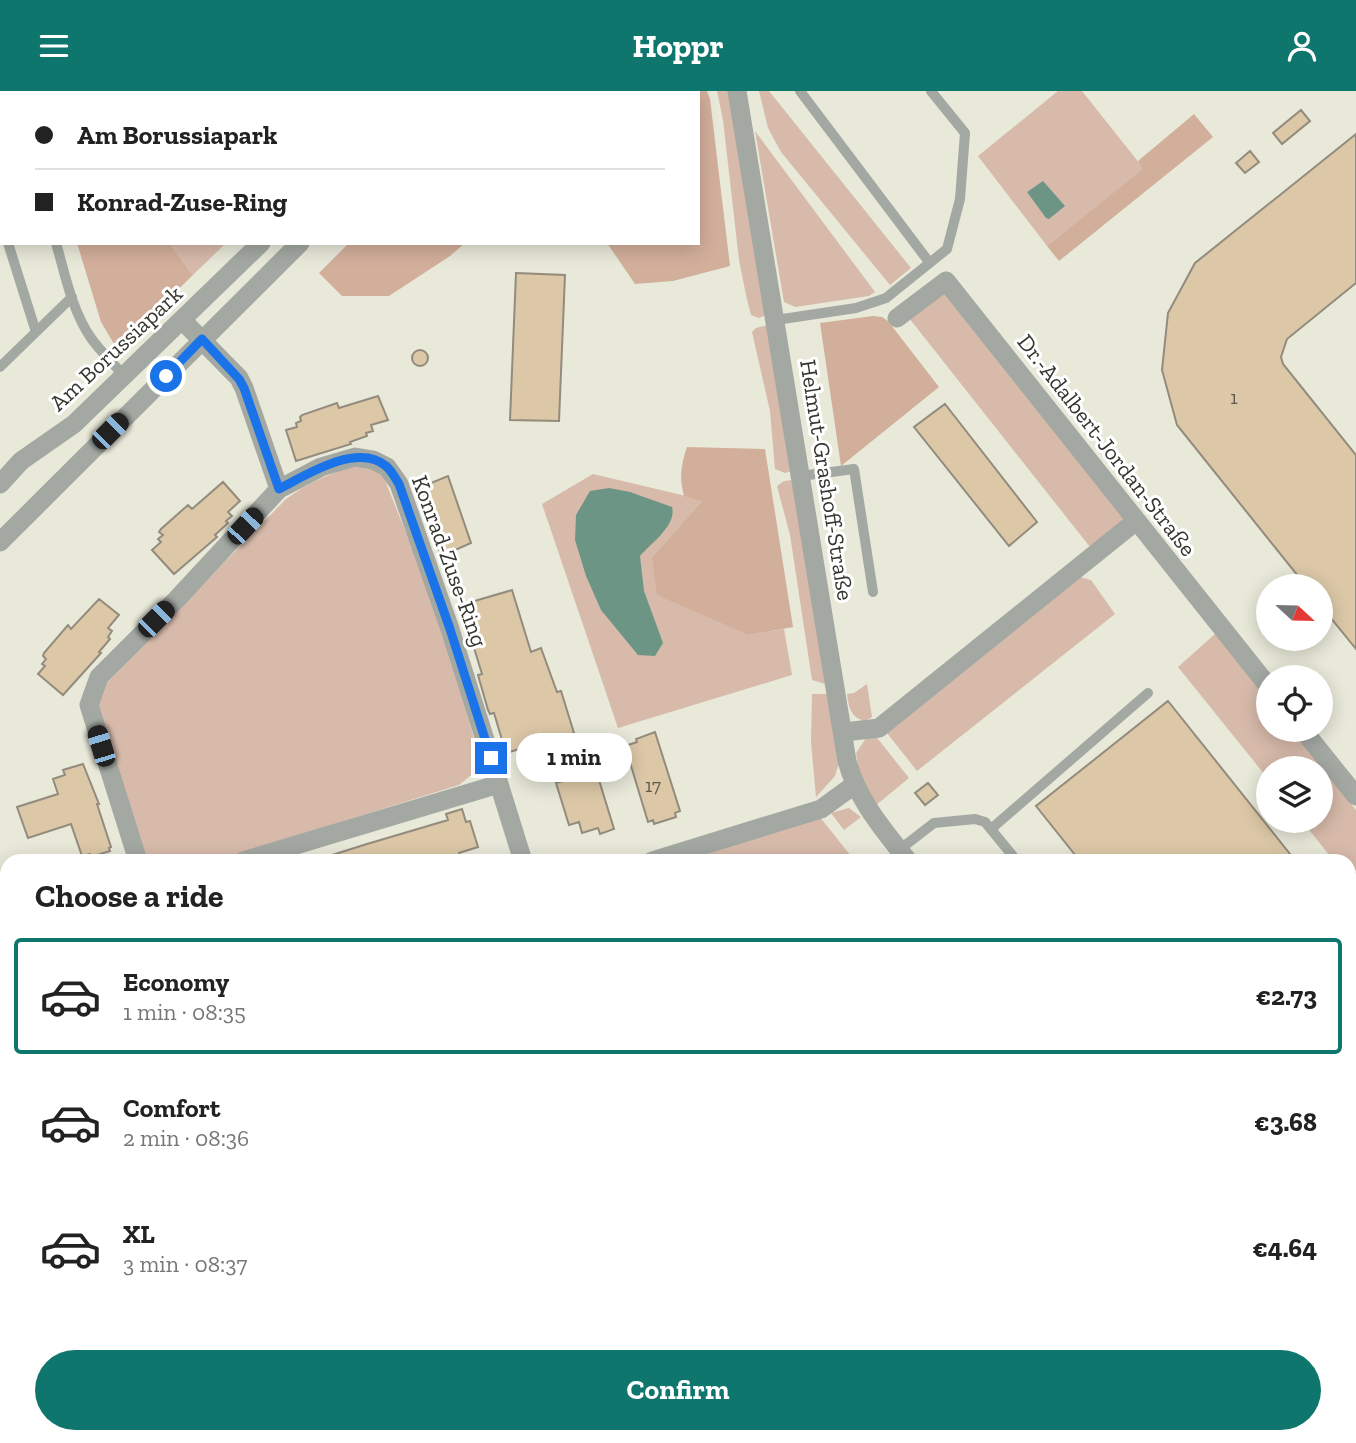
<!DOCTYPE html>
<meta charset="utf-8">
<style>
body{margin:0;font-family:"Zilla Slab",serif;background:#f6f6f6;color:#222;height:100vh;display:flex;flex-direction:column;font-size:26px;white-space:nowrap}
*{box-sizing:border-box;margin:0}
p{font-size:23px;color:#767676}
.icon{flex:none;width:38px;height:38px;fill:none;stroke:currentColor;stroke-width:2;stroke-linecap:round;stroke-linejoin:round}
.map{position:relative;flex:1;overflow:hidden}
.sheet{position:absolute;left:0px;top:763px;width:1356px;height:590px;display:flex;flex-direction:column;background:#fff;border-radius:21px 21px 0 0;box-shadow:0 4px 18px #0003}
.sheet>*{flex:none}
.top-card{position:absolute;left:0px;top:0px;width:700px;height:154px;box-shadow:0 4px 18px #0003;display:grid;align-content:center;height:154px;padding:0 35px;background:#fff}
.needle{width:46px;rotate:112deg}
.buttons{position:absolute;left:1256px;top:483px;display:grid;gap:14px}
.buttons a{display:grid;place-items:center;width:77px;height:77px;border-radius:50%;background:#fff;box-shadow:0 4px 18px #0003;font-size:35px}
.end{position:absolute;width:32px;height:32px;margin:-16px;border:9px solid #1a73e8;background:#fff;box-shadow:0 0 0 4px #fff}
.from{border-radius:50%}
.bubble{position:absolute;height:49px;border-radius:24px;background:#fff;box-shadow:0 4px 18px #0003;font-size:23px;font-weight:700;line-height:49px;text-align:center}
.car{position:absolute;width:21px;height:42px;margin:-21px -10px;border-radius:9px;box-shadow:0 0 5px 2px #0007;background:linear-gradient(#222 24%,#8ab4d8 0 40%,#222 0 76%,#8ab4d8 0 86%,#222 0)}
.top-card b{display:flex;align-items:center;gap:24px;height:66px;font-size:26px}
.top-card b+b{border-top:2px solid #e0e0e0}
.top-card i{width:18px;height:18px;background:#222}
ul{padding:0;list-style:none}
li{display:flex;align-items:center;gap:21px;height:116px;margin:0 14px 10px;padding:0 21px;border:4px solid transparent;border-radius:7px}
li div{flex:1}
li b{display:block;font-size:26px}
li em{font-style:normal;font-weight:700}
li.active{border-color:#0f766e}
li>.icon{width:63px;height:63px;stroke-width:1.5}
h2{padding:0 35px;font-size:32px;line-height:84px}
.cta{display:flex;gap:14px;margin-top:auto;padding:14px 35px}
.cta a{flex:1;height:80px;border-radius:42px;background:#0f766e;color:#fff;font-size:28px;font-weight:700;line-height:80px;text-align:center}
header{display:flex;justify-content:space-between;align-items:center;height:91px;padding:0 35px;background:#0f766e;color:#fff;font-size:32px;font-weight:700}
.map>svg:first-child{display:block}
.green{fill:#d7baaa}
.forest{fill:#d2af9b}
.water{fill:#6d9586}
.building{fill:#dcc8a7;stroke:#938b7e;stroke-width:2}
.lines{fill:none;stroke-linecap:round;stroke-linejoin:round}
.lane{stroke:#a3a8a2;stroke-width:10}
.street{stroke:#a3a8a2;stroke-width:19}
.primary{stroke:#6b736a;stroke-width:21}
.route{stroke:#1a73e8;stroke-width:9}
.labels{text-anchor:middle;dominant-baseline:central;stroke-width:6;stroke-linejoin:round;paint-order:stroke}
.number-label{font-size:19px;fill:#5f5a4d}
.street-label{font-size:23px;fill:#35352f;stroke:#fff}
</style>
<header><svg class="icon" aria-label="menu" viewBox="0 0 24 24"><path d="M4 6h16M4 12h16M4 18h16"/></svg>Hoppr<svg class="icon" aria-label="person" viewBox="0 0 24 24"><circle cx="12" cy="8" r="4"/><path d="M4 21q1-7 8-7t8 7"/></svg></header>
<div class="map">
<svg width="1356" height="1352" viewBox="0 0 1356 1352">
<rect width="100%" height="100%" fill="#e8e9d9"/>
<path class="green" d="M164 0H383L162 2Z
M717 0H728L766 224 759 227 751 224 746 204 739 169 723 29Z
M759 0H769L911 177 890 194 781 61 768 37Z
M1058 0H1082L1144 78 1047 155 978 65Z
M755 40 875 201 869 205 795 216 784 211Z
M169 152H226L193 184Z
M944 200 1124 428 1090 456 909 227Z
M768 234 791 380 785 382 775 378 770 320 752 241 756 237Z
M359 374 382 382 441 529 478 662 476 680 459 694 216 770H147L97 613 102 597 285 409C308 391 331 382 359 374Z
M593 383 703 409 652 466 749 544 784 538 792 584 618 637 542 413Z
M793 389 825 593 812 589 790 444 777 395 784 390Z
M1080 486 1091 489 1115 523 917 680 887 642Z
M1216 542 1269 609V639H1292L1356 719V798L1349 789V770H1334L1302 730H1321V677H1269V689L1178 576Z
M867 593 872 626 865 630C850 626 849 616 847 603L854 602Z
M812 603H828L839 672 835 685 816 706 811 651Z
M874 643 909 687 875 715 859 681 856 662 868 644Z
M849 717 861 726 844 739 831 722Z
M819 725 855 770H686L690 768Z
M1356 891V934L1349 940V897Z
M1356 956V997L1349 1002V961Z
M787 1346H841L833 1352H779Z
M868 1346H919L911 1352H860Z"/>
<path class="forest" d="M36 0H164L162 2Z
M505 0H707L710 8 730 175 673 190 635 193 607 152H698V2H503Z
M1194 23 1213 46 1059 170 1047 155 1143 78 1138 70Z
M77 152H169L193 184 117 258 101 231Z
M349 152H465L450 165 389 205H342L319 182Z
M873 225 882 226 888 230 939 296 841 375 820 232Z
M687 356 765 358 793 536 749 544 657 504 652 466 702 410 684 405C679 387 681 373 687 356Z
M218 1346H327L322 1352H220Z"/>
<path class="water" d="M1043 90 1065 115 1049 128 1046 127 1027 101Z
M609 397 630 401 672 416C677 434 651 452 640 465L644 500 663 552 655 565 638 564 601 519 586 485 575 449 576 424 590 400Z"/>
<path class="building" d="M1301 19 1310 30 1282 53 1273 42Z
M1356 43V192L1287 248 1281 266 1283 273 1356 364V558L1321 515V495H1306L1177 334 1162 279 1168 222 1195 172Z
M1250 60 1259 71 1245 82 1236 72Z
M516 182 565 184 559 330 510 329Z
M412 267a8 8 0 1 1 16 0a8 8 0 1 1-16 0Z
M378 305 388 329 371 334 373 340 366 342 367 345 350 351 351 353 296 370 286 339 297 336 296 332 301 330 300 326 302 324 337 312 339 317Z
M945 313 1037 431 1009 455 914 336Z
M448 385 471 452 455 459 456 463 443 468 421 415 427 413 421 396Z
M223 391 240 410 228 421 232 425 226 430 228 432 215 444 217 446 174 483 152 459 161 451 158 448 163 444 159 441 161 438 188 414 192 418Z
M512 499 531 561 541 557 557 601 561 600 574 642 506 662 494 622 490 623 488 619 478 584 482 583 461 514Z
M99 508 119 524 108 537 112 540 108 546 110 548 99 561 101 562 63 604 38 583 45 575 42 573 46 568 43 565 44 562 68 534 71 538Z
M1168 610 1290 763 1280 770H1080L1036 715Z
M655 641 680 720 675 722 676 726 654 733 653 729 648 731 625 655 637 651 636 648Z
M83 673 99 713H97L111 756 109 757 110 760 91 766 90 763 82 765 71 733 28 747 17 716 58 703 53 688 65 684 63 679Z
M595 676 614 738 600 743 598 737 582 742 579 731 569 734 556 692 582 684 581 680Z
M928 692 938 704 925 714 915 702Z
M462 718 466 731 470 730 478 756 459 762 462 770H327L326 766 367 753 448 729 446 723Z"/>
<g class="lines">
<path class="lane" d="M9 0 10 2
M800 0 929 171
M0 127 2 133
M8 152 36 241
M56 152C65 183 72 220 91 247 100 260 113 272 124 285
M776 229 856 217 886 207 947 158 960 108 965 42 931 0
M0 276 72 206
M801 385 854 378 873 501
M991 738 1148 602
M899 759 934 732 975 728 985 731 1017 770
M0 1039 7 1059
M114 1346 116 1352
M499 1346 504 1352
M921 1352 929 1346"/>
<path class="street" d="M737 0 847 670C858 710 883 738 908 770
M416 2 417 0
M453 2 454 0
M897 227 946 190 1269 596
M182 229 239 287 244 297 279 398
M0 393 21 370 74 333 261 152
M0 451 300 152
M1303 639 1356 705
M844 641 879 637 1136 430
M499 693 523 770
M138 770 89 614 99 586 176 509 279 398 321 376 355 366 373 369 387 376 399 393 450 538 499 693 243 770
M652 770 821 718 854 694
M1349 952 1356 947
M1349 1321 1356 1329
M756 1346 761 1352
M850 1352 858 1346"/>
<path class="primary" d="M0 824 7 845
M0 918 7 939
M158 1346 160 1352
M184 1346 186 1352"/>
</g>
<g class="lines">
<path class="route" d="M166 285 202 248 239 288 244 297 279 398C306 384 357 351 386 375 392 380 395 387 399 393L450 538 491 667"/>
</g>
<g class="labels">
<g class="number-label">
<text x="1234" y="306">1</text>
<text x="653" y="694">17</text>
</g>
<g class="street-label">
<text transform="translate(116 257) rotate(-43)">Am Borussiapark</text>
<text transform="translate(1107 354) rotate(52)">Dr.-Adalbert-Jordan-Straße</text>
<text transform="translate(827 389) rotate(81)">Helmut-Grashoff-Straße</text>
<text transform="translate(450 470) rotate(70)">Konrad-Zuse-Ring</text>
</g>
</g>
</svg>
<div class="buttons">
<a><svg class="needle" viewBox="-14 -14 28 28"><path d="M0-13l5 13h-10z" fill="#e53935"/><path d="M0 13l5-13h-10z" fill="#767676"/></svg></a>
<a><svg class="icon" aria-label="locate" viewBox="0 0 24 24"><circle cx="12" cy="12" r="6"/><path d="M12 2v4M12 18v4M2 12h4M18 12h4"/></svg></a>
<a><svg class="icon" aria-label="layers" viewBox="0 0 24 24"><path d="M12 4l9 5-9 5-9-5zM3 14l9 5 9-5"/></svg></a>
</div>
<i class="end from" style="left:166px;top:285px"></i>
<i class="end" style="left:491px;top:667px"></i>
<div class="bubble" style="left:516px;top:642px;width:116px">1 min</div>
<i class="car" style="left:110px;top:340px;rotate:45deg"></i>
<i class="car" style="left:245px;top:435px;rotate:43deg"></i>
<i class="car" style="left:156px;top:528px;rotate:45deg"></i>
<i class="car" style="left:101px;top:655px;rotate:343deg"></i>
<div class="top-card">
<b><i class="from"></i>Am Borussiapark</b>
<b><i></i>Konrad-Zuse-Ring</b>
</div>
<section class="sheet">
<h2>Choose a ride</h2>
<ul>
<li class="active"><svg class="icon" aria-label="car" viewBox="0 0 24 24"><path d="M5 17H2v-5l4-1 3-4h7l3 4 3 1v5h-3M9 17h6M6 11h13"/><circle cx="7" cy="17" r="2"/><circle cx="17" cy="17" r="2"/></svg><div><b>Economy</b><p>1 min · 08:35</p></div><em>€2.73</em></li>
<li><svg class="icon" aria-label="car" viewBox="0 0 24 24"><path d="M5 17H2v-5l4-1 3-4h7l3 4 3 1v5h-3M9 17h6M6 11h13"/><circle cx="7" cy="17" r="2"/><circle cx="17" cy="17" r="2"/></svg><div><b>Comfort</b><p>2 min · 08:36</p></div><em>€3.68</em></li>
<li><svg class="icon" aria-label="car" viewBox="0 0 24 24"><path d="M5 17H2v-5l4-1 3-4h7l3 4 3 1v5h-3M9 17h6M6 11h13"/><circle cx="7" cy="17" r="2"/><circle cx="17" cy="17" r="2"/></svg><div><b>XL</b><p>3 min · 08:37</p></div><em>€4.64</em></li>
</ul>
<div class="cta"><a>Confirm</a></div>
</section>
</div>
